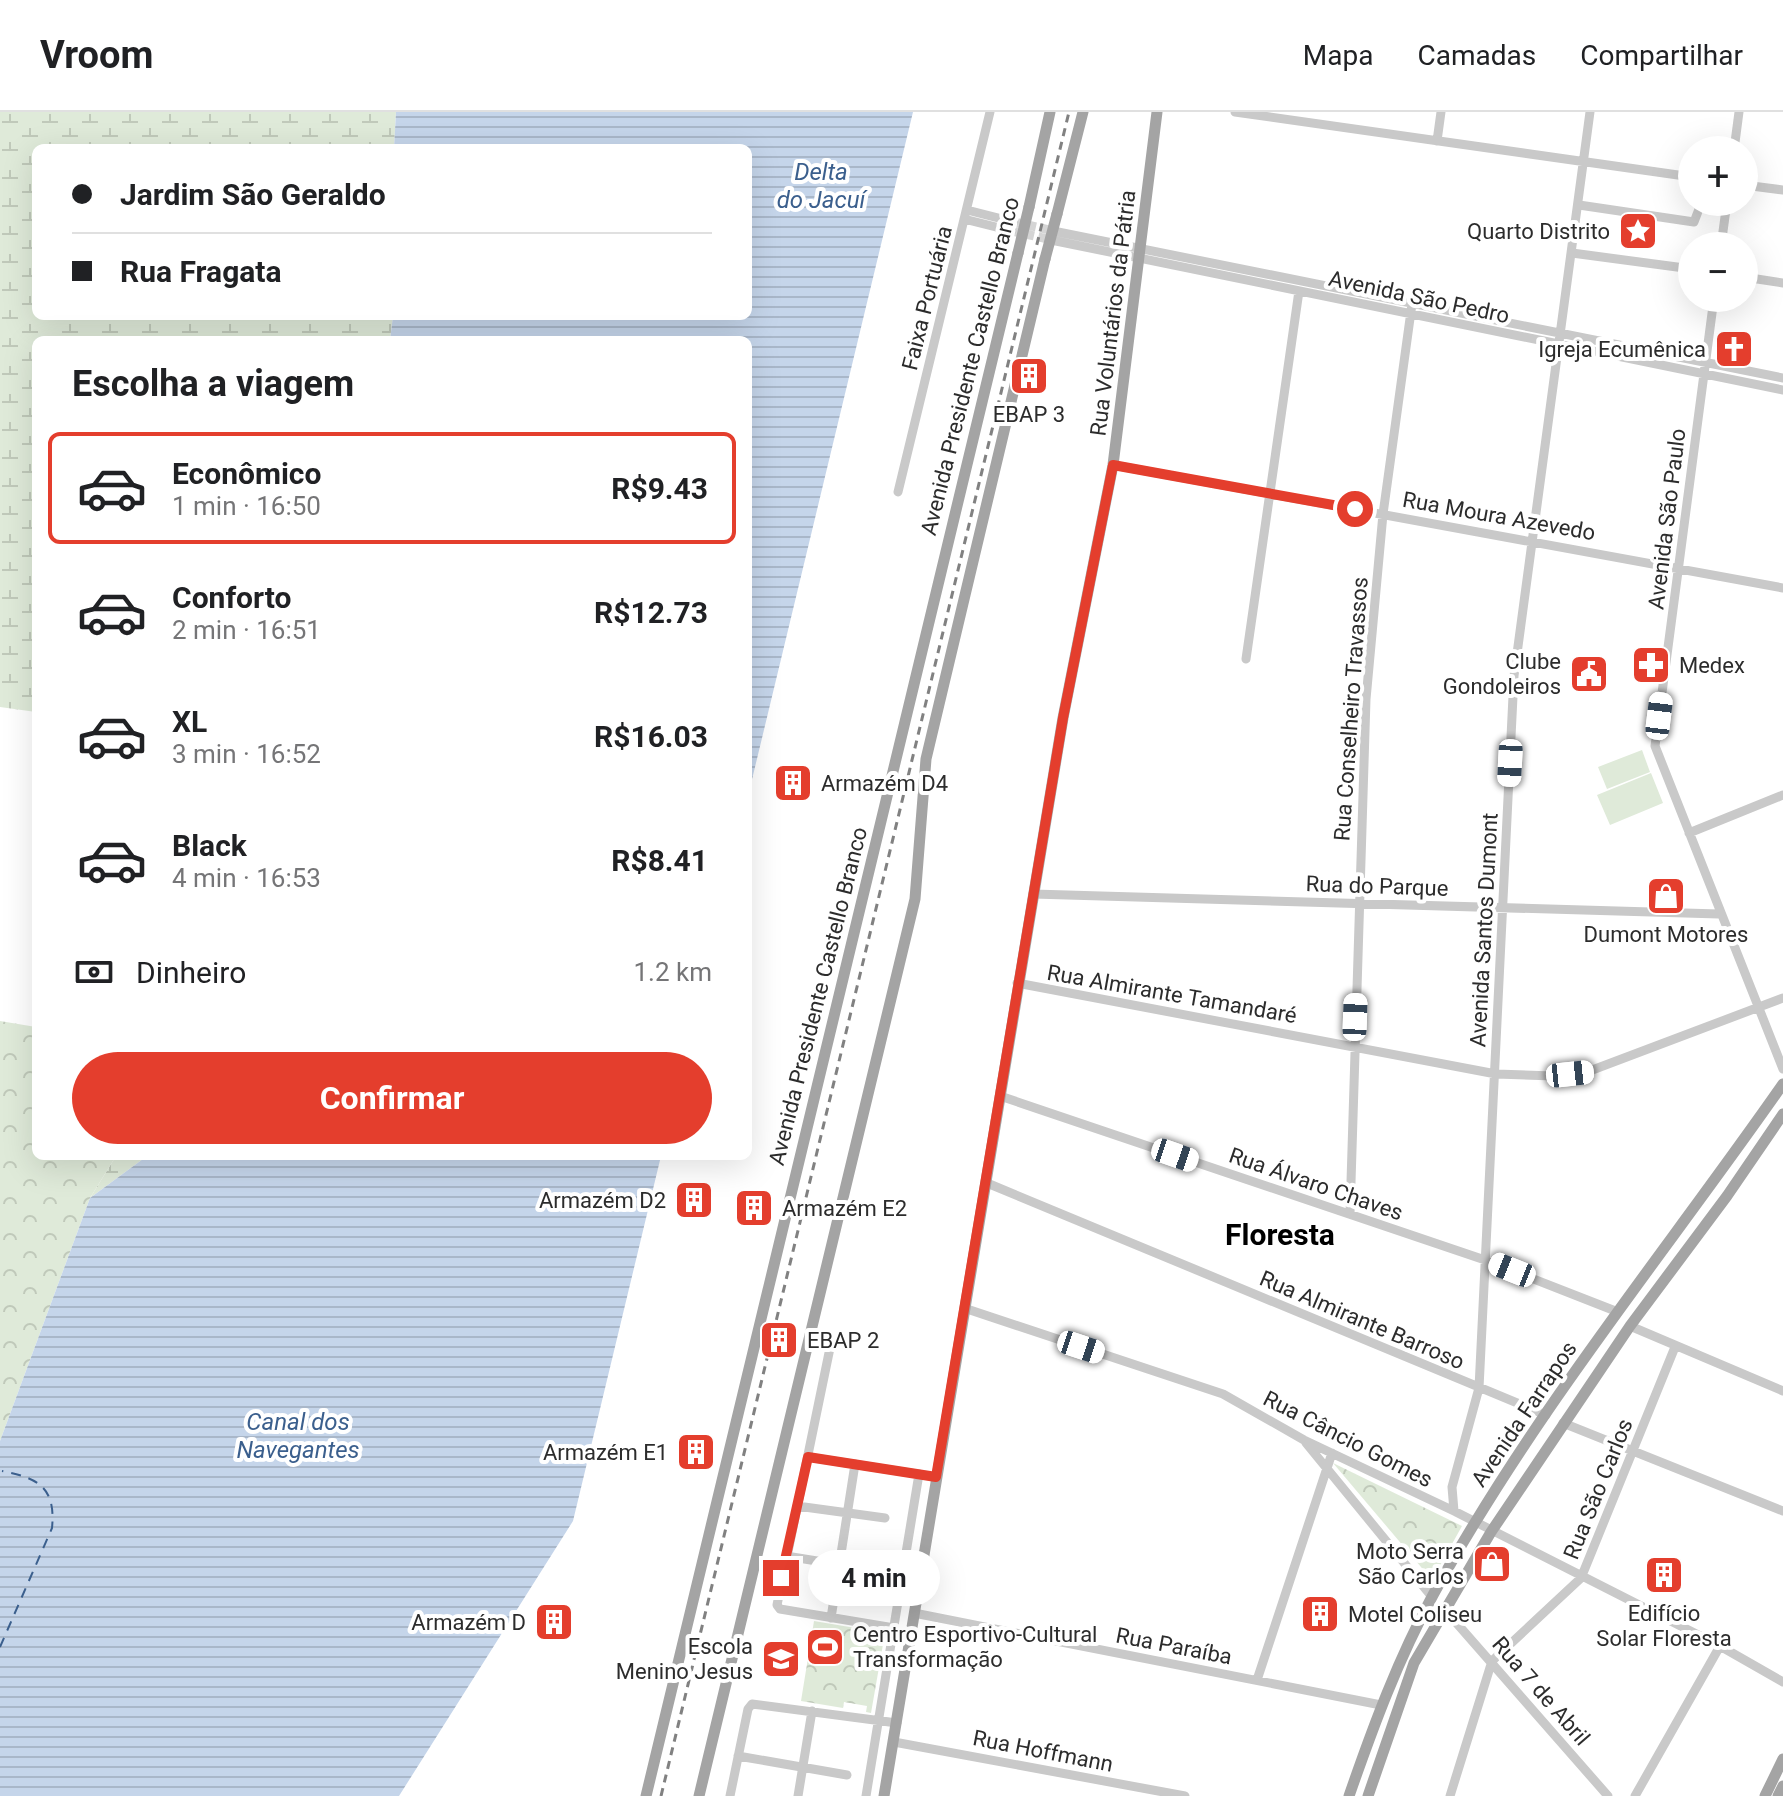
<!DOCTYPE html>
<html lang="pt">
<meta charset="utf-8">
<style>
body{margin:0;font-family:Roboto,sans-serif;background:#f2f2f2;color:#202124;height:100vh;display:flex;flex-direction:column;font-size:30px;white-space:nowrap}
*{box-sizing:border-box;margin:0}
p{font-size:26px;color:#757577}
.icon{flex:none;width:44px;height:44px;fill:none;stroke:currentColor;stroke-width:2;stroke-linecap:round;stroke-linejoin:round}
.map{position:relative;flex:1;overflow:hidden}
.sheet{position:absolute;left:32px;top:224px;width:720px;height:824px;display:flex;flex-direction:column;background:#fff;border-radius:12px;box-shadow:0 8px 32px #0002}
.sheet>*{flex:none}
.top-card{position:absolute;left:32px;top:32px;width:720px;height:176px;border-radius:12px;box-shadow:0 8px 32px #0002;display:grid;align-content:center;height:176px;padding:0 40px;background:#fff}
.buttons{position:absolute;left:1678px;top:24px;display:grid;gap:16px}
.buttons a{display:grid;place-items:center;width:80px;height:80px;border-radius:50%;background:#fff;box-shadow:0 8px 32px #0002;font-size:40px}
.end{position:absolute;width:36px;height:36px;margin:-18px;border:10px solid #e43e2d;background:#fff;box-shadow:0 0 0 4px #fff}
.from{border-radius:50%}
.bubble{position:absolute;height:56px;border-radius:28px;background:#fff;box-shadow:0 8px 32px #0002;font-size:26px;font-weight:700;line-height:56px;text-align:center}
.car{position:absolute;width:24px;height:48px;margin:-24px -12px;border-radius:10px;box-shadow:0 0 6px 2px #0007;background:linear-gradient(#fff 24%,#345 0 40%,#fff 0 76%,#345 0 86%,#fff 0)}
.top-card b{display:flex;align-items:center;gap:28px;height:76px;font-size:30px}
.top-card b+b{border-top:2px solid #e0e0e0}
.top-card i{width:20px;height:20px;background:#202124}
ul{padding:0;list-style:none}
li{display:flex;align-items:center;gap:24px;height:112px;margin:0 16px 12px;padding:0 24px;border:4px solid transparent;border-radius:12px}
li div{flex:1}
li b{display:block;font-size:30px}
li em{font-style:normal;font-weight:700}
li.on{border-color:#e43e2d}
li>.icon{width:72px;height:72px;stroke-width:1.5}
h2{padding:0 40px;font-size:36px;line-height:96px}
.pay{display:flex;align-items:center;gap:20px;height:88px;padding:0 40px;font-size:30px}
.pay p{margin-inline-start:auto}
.cta{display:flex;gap:16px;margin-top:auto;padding:16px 40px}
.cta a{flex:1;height:92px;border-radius:48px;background:#e43e2d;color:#fff;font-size:32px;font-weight:700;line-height:92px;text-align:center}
header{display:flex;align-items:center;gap:48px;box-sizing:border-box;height:112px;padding:0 40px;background:#fff;border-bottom:2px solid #e0e0e0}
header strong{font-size:38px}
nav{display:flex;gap:44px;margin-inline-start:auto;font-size:28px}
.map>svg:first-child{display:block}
.grass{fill:#dfead9}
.wetland{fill:url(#wetland-marsh)}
.park{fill:url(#park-crowns)}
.water{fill:url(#water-rules)}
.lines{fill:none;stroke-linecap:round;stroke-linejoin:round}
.ferry{stroke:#3b5f8d;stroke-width:2;stroke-dasharray:10 8;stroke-linecap:butt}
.minor-tunnel{stroke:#d5d5d5;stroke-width:9;stroke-dasharray:9 4.5;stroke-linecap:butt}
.minor{stroke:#c9c9c9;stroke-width:9}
.major{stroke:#a4a4a4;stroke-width:11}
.rail{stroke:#818181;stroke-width:3;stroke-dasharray:8 6;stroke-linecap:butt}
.major-bridge{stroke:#a4a4a4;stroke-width:11}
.route{stroke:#e43e2d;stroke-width:10}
.labels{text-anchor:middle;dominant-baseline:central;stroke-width:8;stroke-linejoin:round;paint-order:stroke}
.poi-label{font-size:22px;fill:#2c2c2c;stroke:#fff;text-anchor:end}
.street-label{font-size:22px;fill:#2c2c2c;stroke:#fff}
.water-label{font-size:24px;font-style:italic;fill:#3b5f8d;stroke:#fff}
.district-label{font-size:30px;font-weight:bold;fill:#000;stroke:#fff}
</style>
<header>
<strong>Vroom</strong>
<nav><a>Mapa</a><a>Camadas</a><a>Compartilhar</a></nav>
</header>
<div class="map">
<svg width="1783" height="1684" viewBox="0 0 1783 1684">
<defs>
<pattern id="wetland-marsh" width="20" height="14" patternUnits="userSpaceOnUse" patternTransform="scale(2)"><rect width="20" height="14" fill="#dfead9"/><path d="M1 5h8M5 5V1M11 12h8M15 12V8" fill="none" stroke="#c0c9ba"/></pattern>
<pattern id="park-crowns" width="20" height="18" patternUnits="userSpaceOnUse" patternTransform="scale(2)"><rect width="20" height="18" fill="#dfead9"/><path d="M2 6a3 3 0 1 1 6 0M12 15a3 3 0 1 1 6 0" fill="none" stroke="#c0c9ba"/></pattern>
<pattern id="water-rules" width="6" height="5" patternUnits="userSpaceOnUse" patternTransform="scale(2)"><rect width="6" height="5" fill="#c5d5ea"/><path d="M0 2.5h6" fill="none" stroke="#a9b7c9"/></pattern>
</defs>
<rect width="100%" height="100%" fill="#fff"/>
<path class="grass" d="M1642 638 1650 660 1607 677 1598 655Z
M1651 661 1663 691 1610 713 1597 683Z"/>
<path class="wetland" d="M0 0H396L394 36H36V204H393L390 228H36V600L0 595Z
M116 1044H147L90 1086Z"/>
<path class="park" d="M0 909 36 915V1044H116L90 1086 0 1329Z
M1333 1351 1462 1414 1432 1468Z
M814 1509 885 1521 871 1601 866 1600 867 1594 844 1590 843 1596 801 1589Z"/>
<path class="water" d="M396 0H913L748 684V228H390L393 204H748V36H394Z
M147 1044H661L573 1409 399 1684H0V1329L90 1086Z"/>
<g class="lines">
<path class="ferry" d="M0 1535 52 1416C56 1375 38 1366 2 1359"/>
<path class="minor-tunnel" d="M1014 110 1058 120
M1012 119 1056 129"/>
<path class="minor" d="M1235 0 1692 65
M1437 29 1441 0
M1734 38 1739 0
M1744 73 1783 78
M1579 93 1694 110 1699 97
M967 98 1014 110
M964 107 1012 119
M1058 120 1783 266
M1056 129 1783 278
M1721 134 1727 90
M1572 141 1692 157
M1744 165 1783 171
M1714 186 1655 634 1783 957
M1113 353 1783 476
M898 380 990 0
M1246 547 1299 179
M1689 721 1783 683
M1033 782 1719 802
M1017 871 1496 962 1554 964 1587 960 1783 886
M1000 984 1485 1148 1618 1200
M987 1071 1546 1303
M1350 1102 1366 587 1383 402 1412 192
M967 1197 1223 1282 1304 1328 1454 1399 1720 1534 1783 1570
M1630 1214 1783 1279
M830 1236 777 1493 780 1497 894 1516
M1563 1311 1783 1399
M1306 1331 1432 1485
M808 1345 936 1365
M797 1394 885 1406
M1454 1399 1452 1375 1479 1276 1514 564 1590 0
M786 1444 885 1460
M1446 1499 1608 1684
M914 1501 1381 1593
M831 1506 855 1352
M1257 1568 1332 1341
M894 1630 1185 1684
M738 1644 847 1663
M730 1684 748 1597 752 1592 897 1611
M798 1684 812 1599
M866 1684 919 1362
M1450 1684 1492 1549 1581 1466 1675 1235
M1635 1684 1720 1534"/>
<path class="major" d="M1029 95 1050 0
M1057 102 1083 0
M646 1684 1018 141
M699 1684 915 787 926 647 1045 147
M884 1684 1063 606 1113 353 1157 0
M1349 1684C1373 1615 1398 1547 1433 1483 1532 1302 1665 1141 1783 972
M1368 1684 1414 1551 1491 1420 1630 1214 1727 1084 1783 1002
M1765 1684 1783 1647
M1778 1684 1783 1674"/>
<path class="rail" d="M661 1684 1069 0"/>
<path class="major-bridge" d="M1018 141 1029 95
M1045 147 1057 102"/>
</g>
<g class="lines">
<path class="route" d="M781 1466 808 1345 936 1365 1063 606 1113 353 1355 397"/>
</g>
<defs>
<g id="sight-square" transform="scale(2)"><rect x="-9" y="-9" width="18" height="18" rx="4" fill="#e43e2d" stroke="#fff"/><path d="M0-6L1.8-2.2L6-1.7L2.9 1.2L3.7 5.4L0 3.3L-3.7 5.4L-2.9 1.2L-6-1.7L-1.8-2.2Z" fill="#fff"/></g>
<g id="church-square" transform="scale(2)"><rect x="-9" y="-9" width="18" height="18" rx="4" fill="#e43e2d" stroke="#fff"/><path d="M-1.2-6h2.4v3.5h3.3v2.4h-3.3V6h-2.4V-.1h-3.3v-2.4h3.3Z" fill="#fff"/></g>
<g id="building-square" transform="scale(2)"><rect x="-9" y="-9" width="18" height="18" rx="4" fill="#e43e2d" stroke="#fff"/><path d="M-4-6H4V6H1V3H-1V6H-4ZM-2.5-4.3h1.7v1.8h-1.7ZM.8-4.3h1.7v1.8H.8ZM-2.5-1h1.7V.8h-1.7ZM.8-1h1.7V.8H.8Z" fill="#fff"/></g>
<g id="pharmacy-square" transform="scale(2)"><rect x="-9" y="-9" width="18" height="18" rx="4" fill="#e43e2d" stroke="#fff"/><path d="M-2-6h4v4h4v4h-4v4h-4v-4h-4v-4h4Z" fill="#fff"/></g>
<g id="civic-square" transform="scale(2)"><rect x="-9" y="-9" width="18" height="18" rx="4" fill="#e43e2d" stroke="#fff"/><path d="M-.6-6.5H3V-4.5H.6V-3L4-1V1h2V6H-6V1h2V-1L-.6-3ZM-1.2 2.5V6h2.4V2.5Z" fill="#fff"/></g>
<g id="shop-square" transform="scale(2)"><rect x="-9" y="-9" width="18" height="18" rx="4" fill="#e43e2d" stroke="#fff"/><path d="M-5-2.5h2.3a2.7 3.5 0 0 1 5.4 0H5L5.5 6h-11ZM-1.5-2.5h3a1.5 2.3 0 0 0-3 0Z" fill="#fff"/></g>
<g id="stadium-square" transform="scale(2)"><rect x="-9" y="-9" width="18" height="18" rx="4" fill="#e43e2d" stroke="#fff"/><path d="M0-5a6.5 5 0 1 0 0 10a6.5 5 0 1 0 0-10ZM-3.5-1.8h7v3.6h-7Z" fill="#fff"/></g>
<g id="school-square" transform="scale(2)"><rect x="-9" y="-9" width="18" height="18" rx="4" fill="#e43e2d" stroke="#fff"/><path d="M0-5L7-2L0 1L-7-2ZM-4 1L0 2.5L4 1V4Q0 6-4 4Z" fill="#fff"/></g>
</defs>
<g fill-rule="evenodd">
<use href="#sight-square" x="1638" y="119"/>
<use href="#church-square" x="1734" y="237"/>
<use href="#building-square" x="1029" y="264"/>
<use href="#pharmacy-square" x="1651" y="553"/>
<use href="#civic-square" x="1589" y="562"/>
<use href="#building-square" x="793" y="671"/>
<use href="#shop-square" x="1666" y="784"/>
<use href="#building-square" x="694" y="1088"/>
<use href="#building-square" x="754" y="1096"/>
<use href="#building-square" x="779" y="1228"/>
<use href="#building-square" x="696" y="1340"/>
<use href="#shop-square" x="1492" y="1452"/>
<use href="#building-square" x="1664" y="1463"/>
<use href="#building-square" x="1320" y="1502"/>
<use href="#building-square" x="554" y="1510"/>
<use href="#stadium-square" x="825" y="1535"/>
<use href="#school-square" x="781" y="1547"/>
</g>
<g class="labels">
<g class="poi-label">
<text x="1610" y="119">Quarto Distrito</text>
<text x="1706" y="237">Igreja Ecumênica</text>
<text x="1029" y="302" text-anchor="middle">EBAP 3</text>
<text x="1561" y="549">Clube<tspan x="1561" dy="25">Gondoleiros</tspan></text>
<text x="1679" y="553" text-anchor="start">Medex</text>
<text x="821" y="671" text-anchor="start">Armazém D4</text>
<text x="1666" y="822" text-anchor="middle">Dumont Motores</text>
<text x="666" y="1088">Armazém D2</text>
<text x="782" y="1096" text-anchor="start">Armazém E2</text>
<text x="807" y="1228" text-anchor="start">EBAP 2</text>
<text x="668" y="1340">Armazém E1</text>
<text x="1464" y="1439">Moto Serra<tspan x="1464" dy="25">São Carlos</tspan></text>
<text x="1664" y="1501" text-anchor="middle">Edifício<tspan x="1664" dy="25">Solar Floresta</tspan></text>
<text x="1348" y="1502" text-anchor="start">Motel Coliseu</text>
<text x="526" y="1510">Armazém D</text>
<text x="853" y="1522" text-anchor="start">Centro Esportivo-Cultural<tspan x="853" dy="25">Transformação</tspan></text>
<text x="753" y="1534">Escola<tspan x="753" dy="25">Menino Jesus</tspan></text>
</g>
<g class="street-label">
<text transform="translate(1419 185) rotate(12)">Avenida São Pedro</text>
<text transform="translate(927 186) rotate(-76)">Faixa Portuária</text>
<text transform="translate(1113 201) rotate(-83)">Rua Voluntários da Pátria</text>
<text transform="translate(970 254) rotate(-76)">Avenida Presidente Castello Branco</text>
<text transform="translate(1499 404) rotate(10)">Rua Moura Azevedo</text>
<text transform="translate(1667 407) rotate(-83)">Avenida São Paulo</text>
<text transform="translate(1351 597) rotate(-86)">Rua Conselheiro Travassos</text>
<text transform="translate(1377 774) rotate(2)">Rua do Parque</text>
<text transform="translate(1484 818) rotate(-87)">Avenida Santos Dumont</text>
<text transform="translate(1172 882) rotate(10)">Rua Almirante Tamandaré</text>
<text transform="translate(818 884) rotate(-76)">Avenida Presidente Castello Branco</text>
<text transform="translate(1316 1072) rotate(19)">Rua Álvaro Chaves</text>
<text transform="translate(1362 1208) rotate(23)">Rua Almirante Barroso</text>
<text transform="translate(1524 1302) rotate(-56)">Avenida Farrapos</text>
<text transform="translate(1348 1327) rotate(27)">Rua Câncio Gomes</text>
<text transform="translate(1598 1377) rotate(-68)">Rua São Carlos</text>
<text transform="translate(1174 1534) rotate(11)">Rua Paraíba</text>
<text transform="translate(1541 1579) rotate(49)">Rua 7 de Abril</text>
<text transform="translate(1043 1639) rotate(11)">Rua Hoffmann</text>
</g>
<g class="water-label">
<text x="821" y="60">Delta<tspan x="821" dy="28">do Jacuí</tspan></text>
<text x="298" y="1310">Canal dos<tspan x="298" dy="28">Navegantes</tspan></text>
</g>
<g class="district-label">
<text x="1280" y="1122">Floresta</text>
</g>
</g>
</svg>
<div class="buttons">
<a>+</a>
<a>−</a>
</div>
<i class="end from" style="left:1355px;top:397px"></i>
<i class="end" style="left:781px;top:1466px"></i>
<div class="bubble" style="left:808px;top:1438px;width:132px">4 min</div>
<i class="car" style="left:1659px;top:604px;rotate:7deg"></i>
<i class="car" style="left:1510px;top:651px;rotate:183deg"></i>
<i class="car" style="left:1355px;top:905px;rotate:2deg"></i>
<i class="car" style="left:1570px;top:962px;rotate:84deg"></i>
<i class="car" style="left:1175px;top:1043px;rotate:109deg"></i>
<i class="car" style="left:1512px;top:1158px;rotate:292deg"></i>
<i class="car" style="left:1081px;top:1235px;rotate:108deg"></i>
<div class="top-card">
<b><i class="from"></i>Jardim São Geraldo</b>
<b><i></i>Rua Fragata</b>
</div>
<section class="sheet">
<h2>Escolha a viagem</h2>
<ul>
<li class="on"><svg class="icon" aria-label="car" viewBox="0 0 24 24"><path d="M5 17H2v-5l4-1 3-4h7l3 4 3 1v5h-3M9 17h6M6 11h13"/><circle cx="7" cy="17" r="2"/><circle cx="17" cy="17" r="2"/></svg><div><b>Econômico</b><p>1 min · 16:50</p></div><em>R$9.43</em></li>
<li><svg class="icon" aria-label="car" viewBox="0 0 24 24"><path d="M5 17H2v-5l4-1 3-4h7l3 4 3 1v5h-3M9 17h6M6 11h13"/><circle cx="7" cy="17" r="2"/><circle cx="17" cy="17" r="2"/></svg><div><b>Conforto</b><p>2 min · 16:51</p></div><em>R$12.73</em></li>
<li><svg class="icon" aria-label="car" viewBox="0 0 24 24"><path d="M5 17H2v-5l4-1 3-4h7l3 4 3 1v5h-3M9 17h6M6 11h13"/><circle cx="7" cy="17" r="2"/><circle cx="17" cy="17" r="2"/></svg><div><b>XL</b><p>3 min · 16:52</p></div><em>R$16.03</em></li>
<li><svg class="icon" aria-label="car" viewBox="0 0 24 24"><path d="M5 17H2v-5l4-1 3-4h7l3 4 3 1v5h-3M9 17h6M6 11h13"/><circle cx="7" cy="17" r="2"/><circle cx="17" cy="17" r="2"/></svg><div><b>Black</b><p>4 min · 16:53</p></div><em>R$8.41</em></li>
</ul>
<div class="pay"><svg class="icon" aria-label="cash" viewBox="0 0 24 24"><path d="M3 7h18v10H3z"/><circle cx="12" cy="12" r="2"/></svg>Dinheiro<p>1.2 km</p></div>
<div class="cta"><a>Confirmar</a></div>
</section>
</div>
